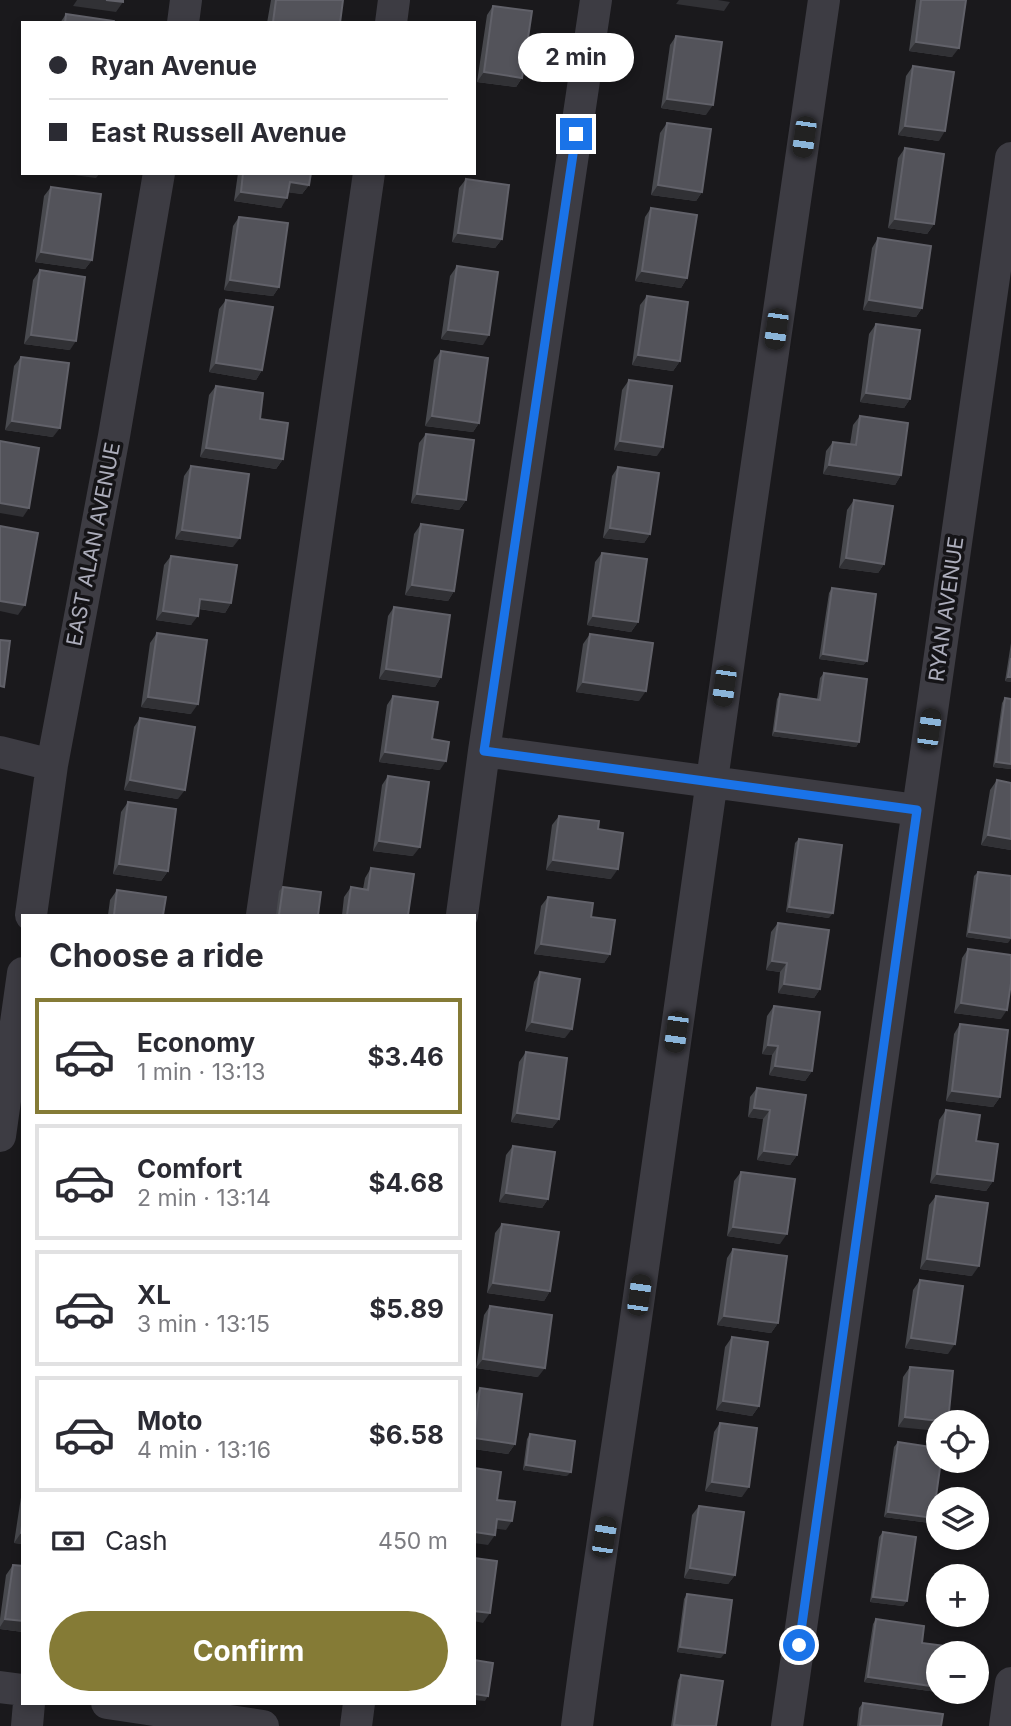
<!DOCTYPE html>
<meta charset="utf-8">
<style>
body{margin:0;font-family:Inter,sans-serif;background:#f7f7f7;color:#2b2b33;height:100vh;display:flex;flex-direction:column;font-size:26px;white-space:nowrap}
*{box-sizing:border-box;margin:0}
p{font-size:23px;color:#7c7c81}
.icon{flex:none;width:38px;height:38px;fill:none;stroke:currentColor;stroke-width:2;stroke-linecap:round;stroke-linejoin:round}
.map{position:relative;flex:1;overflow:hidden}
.side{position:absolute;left:21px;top:914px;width:455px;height:791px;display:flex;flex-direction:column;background:#fff;border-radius:0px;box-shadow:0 4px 10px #0003}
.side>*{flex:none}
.top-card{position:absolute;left:21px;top:21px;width:455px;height:154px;border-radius:0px;box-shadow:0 4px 10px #0003;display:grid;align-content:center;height:154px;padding:0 28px;background:#fff}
.fabs{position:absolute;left:926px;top:1410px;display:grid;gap:14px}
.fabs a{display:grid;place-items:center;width:63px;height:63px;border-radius:50%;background:#fff;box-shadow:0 4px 10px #0003;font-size:35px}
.end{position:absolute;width:32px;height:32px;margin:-16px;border:9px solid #1a73e8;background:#fff;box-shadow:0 0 0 4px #fff}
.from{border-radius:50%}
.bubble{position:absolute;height:49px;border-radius:24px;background:#fff;box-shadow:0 4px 10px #0003;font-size:23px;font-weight:700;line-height:49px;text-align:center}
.car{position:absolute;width:21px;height:42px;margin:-21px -10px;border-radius:9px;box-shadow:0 0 5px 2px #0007;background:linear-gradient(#222 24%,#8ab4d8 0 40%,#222 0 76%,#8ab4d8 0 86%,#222 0)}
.top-card b{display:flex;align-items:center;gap:24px;height:66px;font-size:26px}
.top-card b+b{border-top:2px solid #e1e1e2}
.top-card i{width:18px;height:18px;background:#2b2b33}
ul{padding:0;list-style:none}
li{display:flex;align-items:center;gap:21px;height:116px;margin:0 14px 10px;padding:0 14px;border:4px solid #e1e1e2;border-radius:0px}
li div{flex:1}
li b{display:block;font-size:26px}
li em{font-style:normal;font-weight:700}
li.active{border-color:#857b36}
li>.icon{width:63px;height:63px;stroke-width:1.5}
h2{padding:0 28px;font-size:32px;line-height:84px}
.pay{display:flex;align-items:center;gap:18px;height:77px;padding:0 28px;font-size:26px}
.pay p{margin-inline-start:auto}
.button{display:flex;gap:14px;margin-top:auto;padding:14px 28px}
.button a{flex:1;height:80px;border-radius:42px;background:#857b36;color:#fff;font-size:28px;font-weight:700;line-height:80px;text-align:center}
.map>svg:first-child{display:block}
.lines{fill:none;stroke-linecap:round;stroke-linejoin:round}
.minor{stroke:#3d3c43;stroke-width:32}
.wall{fill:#48494e}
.shaded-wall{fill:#313135}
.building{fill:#53535a;stroke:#616169;stroke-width:2}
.route{stroke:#1a73e8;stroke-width:9}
.labels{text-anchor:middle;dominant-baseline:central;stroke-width:7;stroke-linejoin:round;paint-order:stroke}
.street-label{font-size:21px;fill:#acadbb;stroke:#151417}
</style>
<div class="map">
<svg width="1011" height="1726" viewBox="0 0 1011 1726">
<rect width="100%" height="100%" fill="#1a191c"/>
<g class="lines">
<path class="minor" d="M183 23 186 0
M391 23 394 0
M484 751 917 810
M0 752 52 765
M31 915 52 765 114 436 159 173
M262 915 369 173
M462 915 484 751 596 0
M0 1136 23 973
M0 1687 23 1690
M107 1703 263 1726
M27 1726 29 1703
M356 1726 359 1703
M577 1726C594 1590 617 1454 636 1318 697 879 760 439 824 0
M787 1726 1011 158
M1005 1726 1011 1683"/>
</g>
<path class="wall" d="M271 0H343L340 23H267Z
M916 0H966L952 57 909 51Z
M493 6 522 78 516 87 477 82 487 15Z
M66 14 114 23H60Z
M676 36 706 115 661 108 670 45Z
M913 66 939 141 898 135 906 76Z
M667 123 702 192 696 201 651 195 660 133Z
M905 148 934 224 927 234 888 228 898 158Z
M238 173H311L309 185 302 194 288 192 281 208 234 201Z
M466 179 502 239 495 248 452 242 459 188Z
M51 187 92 260 85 269 35 262 44 196Z
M651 208 687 278 681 288 635 281 645 217Z
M239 217 279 287 273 296 224 290 233 226Z
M878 238 922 308 916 317 863 310 872 248Z
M457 266 483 345 441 339 450 276Z
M40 270 70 350 24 344 33 280Z
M647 296 680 361 673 371 632 365 640 305Z
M226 300 262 370 256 380 209 372 219 309Z
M876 324 910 399 904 408 860 402 869 334Z
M441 351 479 423 473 432 425 426 434 360Z
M21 357 53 437 5 430 14 366Z
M629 380 657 456 614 450 622 390Z
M216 386 260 419 283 459 276 469 200 457 209 395Z
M860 416 901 475 895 485 823 474 826 451 833 442 850 444 853 425Z
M426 434 466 500 459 510 411 503 419 443Z
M191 466 233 547 175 539 184 476Z
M618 467 650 534 644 543 603 538 612 476Z
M854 500 884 564 878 573 839 568 847 510Z
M421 524 454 591 448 601 405 595 414 534Z
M602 553 638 622 631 632 587 625 595 562Z
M171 556 231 603 225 613 199 609 191 625 156 620 164 565Z
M832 588 867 661 863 665 819 659 829 593Z
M394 607 441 677 435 687 379 679 388 616Z
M157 633 191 714 141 707 150 643Z
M590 634 639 701 576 692 583 644Z
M1011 643V682L1005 681Z
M824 673 859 742 856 747 772 736 777 699 780 694 817 699 820 678Z
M393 696 440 770 379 762 387 705Z
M1005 698 1011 769 993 767 1002 703Z
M140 718 178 799 124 790 134 727Z
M388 776 413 856 373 851 382 785Z
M997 780 1011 850 981 845 990 790Z
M128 802 168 871 161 881 113 874 121 812Z
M559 816 598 829 611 879 546 870 552 825Z
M799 839 829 918 786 912 795 843Z
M371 868 408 915H342L344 897 351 887 363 889 365 878Z
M978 872 1008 943 966 937 974 876Z
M283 887 318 915H276L279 891Z
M117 890 163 915H108L110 900Z
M548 897 591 917 610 954 604 963 534 954 541 906Z
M778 923 820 989 814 998 778 993 780 972 766 970 771 932Z
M968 949 1001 1019 954 1013 962 958Z
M540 972 565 1038 525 1031 534 982Z
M774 1006 812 1071 805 1081 769 1075 772 1055 762 1054 767 1016Z
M960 1024 1000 1097 993 1107 946 1101 954 1034Z
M526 1052 559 1119 552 1128 511 1122 519 1062Z
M757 1088 797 1155 790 1165 757 1160 763 1119 748 1117 750 1097Z
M946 1110 976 1141 993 1181 986 1191 930 1183 939 1120Z
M513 1146 548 1199 542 1208 499 1202 506 1155Z
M741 1172 780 1244 727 1236 734 1181Z
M936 1196 972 1276 920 1269 929 1205Z
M502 1224 550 1291 544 1301 487 1293 495 1233Z
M733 1249 778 1323 771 1333 717 1325 727 1258Z
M920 1280 948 1354 905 1348 913 1290Z
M490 1306 538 1377 476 1368 484 1315Z
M732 1337 759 1406 752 1416 716 1410 725 1347Z
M910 1367 948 1422V1423L898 1427 903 1377Z
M480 1388 515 1444 508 1454 474 1449V1397Z
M720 1423 742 1497 705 1491 714 1432Z
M530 1434 567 1476 523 1470 527 1439Z
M898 1442 930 1523 884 1517 894 1447Z
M23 1484V1544L14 1543Z
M699 1506 735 1575 728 1584 684 1578 692 1515Z
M883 1532 907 1601 903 1606 870 1602 879 1537Z
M13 1565 23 1632 0 1629V1619L6 1575Z
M687 1594 721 1658 677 1652 684 1599Z
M876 1619 922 1643 937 1692 864 1682 873 1624Z
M681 1675 716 1726H671L678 1680Z
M863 1703 941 1726H857L859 1708Z"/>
<path class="shaded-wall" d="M77 0H106L123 2 116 12 73 6Z
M679 0H718L730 2 724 11 676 4Z
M916 42 959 48 952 57 909 51Z
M484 72 522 78 516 87 477 82Z
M667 99 713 105 706 115 661 108Z
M905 126 945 131 939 141 898 135Z
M59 173H100L96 178Z
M290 182 309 185 302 194 283 192Z
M658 185 702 192 696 201 651 195Z
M241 192 287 198 281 208 234 201Z
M895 219 934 224 927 234 888 228Z
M458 233 502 239 495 248 452 242Z
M41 252 92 260 85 269 35 262Z
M642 271 687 278 681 288 635 281Z
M230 280 279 287 273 296 224 290Z
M869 300 922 308 916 317 863 310Z
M448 330 489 335 483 345 441 339Z
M31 335 76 341 70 350 24 344Z
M638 355 680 361 673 371 632 365Z
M216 363 262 370 256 380 209 372Z
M866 393 910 399 904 408 860 402Z
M432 416 479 423 473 432 425 426Z
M12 421 60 428 53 437 5 430Z
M620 441 663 447 657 456 614 450Z
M206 448 283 459 276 469 200 457Z
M829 465 901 475 895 485 823 474Z
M417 494 466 500 459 510 411 503Z
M0 503 29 508 23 517 0 513Z
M610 528 650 534 644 543 603 538Z
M182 530 240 538 233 547 175 539Z
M846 558 884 564 878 573 839 568Z
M412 585 454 591 448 601 405 595Z
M200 599 231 603 225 613 194 608Z
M0 601 25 605 18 615 0 611Z
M163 611 198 616 191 625 156 620Z
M593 616 638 622 631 632 587 625Z
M823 654 867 661 863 665 819 659Z
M386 669 441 677 435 687 379 679Z
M1008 677H1011V682L1005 681Z
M583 682 646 691 639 701 576 692Z
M148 697 198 704 191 714 141 707Z
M775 731 859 742 856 747 772 736Z
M385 752 446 761 440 770 379 762Z
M996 762 1011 764V769L993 767Z
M130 780 185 790 178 799 124 790Z
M988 835 1011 839V850L981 845Z
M379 841 420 847 413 856 373 851Z
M553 860 618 869 611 879 546 870Z
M119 864 168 871 161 881 113 874Z
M789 907 833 913 829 918 786 912Z
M969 932 1011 938V939L1008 943 966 937Z
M541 944 610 954 604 963 534 954Z
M772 961 787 963 780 972 766 970Z
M784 984 820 989 814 998 778 993Z
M961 1003 1007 1010 1001 1019 954 1013Z
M532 1022 572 1029 565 1038 525 1031Z
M768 1045 778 1046 772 1055 762 1054Z
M775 1066 812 1071 805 1081 769 1075Z
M952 1091 1000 1097 993 1107 946 1101Z
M754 1108 770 1110 763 1119 748 1117Z
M517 1113 559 1119 552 1128 511 1122Z
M764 1151 797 1155 790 1165 757 1160Z
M937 1174 993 1181 986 1191 930 1183Z
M506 1193 548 1199 542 1208 499 1202Z
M733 1227 787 1234 780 1244 727 1236Z
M927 1259 979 1266 972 1276 920 1269Z
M493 1283 550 1291 544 1301 487 1293Z
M724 1316 778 1323 771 1333 717 1325Z
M911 1338 955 1344 948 1354 905 1348Z
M483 1359 545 1368 538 1377 476 1368Z
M723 1401 759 1406 752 1416 716 1410Z
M905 1417 948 1422V1423H938V1431L898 1427Z
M474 1438 515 1444 508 1454 474 1449Z
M526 1465 571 1472 567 1476 523 1470Z
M712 1482 749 1487 742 1497 705 1491Z
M888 1512 933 1518 930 1523 884 1517Z
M497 1519 512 1521 506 1530 491 1528Z
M474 1532 495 1535 488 1545 474 1543Z
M21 1533 23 1534V1544L14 1543Z
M690 1568 735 1575 728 1584 684 1578Z
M873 1597 907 1601 903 1606 870 1602Z
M474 1611 490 1613 483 1623 474 1621Z
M5 1619 23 1621V1632L0 1629V1627Z
M680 1647 725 1653 721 1658 677 1652Z
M868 1677 938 1687V1690L937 1692 864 1682Z
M474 1694 488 1696 485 1701 474 1700Z"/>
<path class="building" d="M106 0H123V2Z
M276 0H343L340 23 273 22Z
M921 0H966L959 48 916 42Z
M493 6 532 11 522 78 484 72Z
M66 14 114 21V23H65Z
M676 36 722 42 713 105 667 99Z
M913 66 954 72 945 131 905 126Z
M667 123 711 129 702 192 658 185Z
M905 148 944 154 934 224 895 219Z
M243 173H311L309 185 290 182 287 198 241 192Z
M466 179 509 185 502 239 458 233Z
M51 187 101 194 92 260 41 252Z
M651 208 697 215 687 278 642 271Z
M239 217 288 223 279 287 230 280Z
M878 238 931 246 922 308 869 300Z
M457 266 498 272 489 335 448 330Z
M40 270 85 277 76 341 31 335Z
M647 296 688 302 680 361 638 355Z
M226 300 273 307 262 370 216 363Z
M876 324 920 330 910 399 866 393Z
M441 351 488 358 479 423 432 416Z
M21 357 69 363 60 428 12 421Z
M629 380 672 386 663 447 620 441Z
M216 386 263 393 260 419 288 423 283 459 206 448Z
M860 416 908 423 901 475 829 465 833 442 856 445Z
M426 434 474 440 466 500 417 494Z
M0 441 39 448 29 508 0 503Z
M191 466 249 474 240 538 182 530Z
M618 467 659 473 650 534 610 528Z
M854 500 893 506 884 564 846 558Z
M421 524 463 530 454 591 412 585Z
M0 526 38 533 25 605 0 601Z
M602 553 647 559 638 622 593 616Z
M171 556 237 565 231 603 200 599 198 616 163 611Z
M832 588 876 594 867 661 823 654Z
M394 607 450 615 441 677 386 669Z
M157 633 207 640 198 704 148 697Z
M590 634 653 643 646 691 583 682Z
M0 640 10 641 4 687 0 686Z
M1011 658V677H1008Z
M824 673 867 679 859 742 775 731 780 694 820 700Z
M393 696 438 702 432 739 449 742 446 761 385 752Z
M1005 698 1011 699V764L996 762Z
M140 718 195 727 185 790 130 780Z
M388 776 429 782 420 847 379 841Z
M997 780 1011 783V839L988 835Z
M128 802 176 809 168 871 119 864Z
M559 816 599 821 598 829 623 833 618 869 553 860Z
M799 839 842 845 833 913 789 907Z
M371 868 414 874 408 915H347L351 887 368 890Z
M978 872 1011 876V938L969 932Z
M283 887 321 892 318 915H279Z
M117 890 166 897 163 915H114Z
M548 897 593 903 591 917 615 920 610 954 541 944Z
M778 923 829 930 820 989 784 984 787 963 772 961Z
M968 949 1011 955V983L1007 1010 961 1003Z
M540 972 580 979 572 1029 532 1022Z
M774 1006 820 1012 812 1071 775 1066 778 1046 768 1045Z
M960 1024 1008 1030 1000 1097 952 1091Z
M526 1052 567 1058 559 1119 517 1113Z
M757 1088 806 1095 797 1155 764 1151 770 1110 754 1108Z
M946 1110 980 1115 976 1141 998 1144 993 1181 937 1174Z
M513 1146 555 1152 548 1199 506 1193Z
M741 1172 795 1179 787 1234 733 1227Z
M936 1196 988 1203 979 1266 927 1259Z
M502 1224 559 1232 550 1291 493 1283Z
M733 1249 787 1256 778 1323 724 1316Z
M920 1280 963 1286 955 1344 911 1338Z
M490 1306 552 1315 545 1368 483 1359Z
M732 1337 768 1342 759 1406 723 1401Z
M910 1367 953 1371 948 1422 905 1417Z
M480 1388 522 1394 515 1444 474 1438Z
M720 1423 757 1428 749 1487 712 1482Z
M530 1434 575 1441 571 1472 526 1465Z
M898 1442 938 1448V1461H941L933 1518 888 1512Z
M474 1468 501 1472 497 1500 515 1502 512 1521 497 1519 495 1535 474 1532Z
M699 1506 744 1512 735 1575 690 1568Z
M23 1518V1534L21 1533Z
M883 1532 916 1537 907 1601 873 1597Z
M474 1558 497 1561 490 1613 474 1611Z
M13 1565 23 1566V1621L5 1619Z
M687 1594 732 1600 725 1653 680 1647Z
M876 1619 924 1626 922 1643 946 1646 945 1654H938V1687L868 1677Z
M474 1660 493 1663 488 1696 474 1694Z
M681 1675 723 1681 716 1726H683L674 1725Z
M863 1703 943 1714 941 1726H860Z"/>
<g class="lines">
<path class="route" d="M576 134 484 751 917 810 799 1645"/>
</g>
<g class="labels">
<g class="street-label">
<text transform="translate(93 544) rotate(-79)">EAST ALAN AVENUE</text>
<text transform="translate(946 609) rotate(-82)">RYAN AVENUE</text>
</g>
</g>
</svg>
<div class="fabs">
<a><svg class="icon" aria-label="locate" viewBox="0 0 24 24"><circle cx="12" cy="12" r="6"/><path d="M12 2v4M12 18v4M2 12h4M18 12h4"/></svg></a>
<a><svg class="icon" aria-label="layers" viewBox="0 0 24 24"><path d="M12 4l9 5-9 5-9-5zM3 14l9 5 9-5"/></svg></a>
<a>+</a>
<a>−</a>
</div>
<i class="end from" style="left:799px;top:1645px"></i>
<i class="end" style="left:576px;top:134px"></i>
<div class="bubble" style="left:518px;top:33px;width:116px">2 min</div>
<i class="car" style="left:804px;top:137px;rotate:188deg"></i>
<i class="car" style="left:776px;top:329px;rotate:188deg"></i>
<i class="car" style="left:724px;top:686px;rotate:188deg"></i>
<i class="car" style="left:929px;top:729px;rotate:8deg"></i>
<i class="car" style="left:676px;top:1032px;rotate:188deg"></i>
<i class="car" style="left:639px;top:1295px;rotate:8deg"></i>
<i class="car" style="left:604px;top:1537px;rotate:9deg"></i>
<div class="top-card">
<b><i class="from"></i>Ryan Avenue</b>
<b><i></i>East Russell Avenue</b>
</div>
<section class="side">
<h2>Choose a ride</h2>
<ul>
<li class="active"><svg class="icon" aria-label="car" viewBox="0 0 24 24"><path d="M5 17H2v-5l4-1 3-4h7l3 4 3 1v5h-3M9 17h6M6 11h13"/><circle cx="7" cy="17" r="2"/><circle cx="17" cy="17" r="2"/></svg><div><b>Economy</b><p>1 min · 13:13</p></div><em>$3.46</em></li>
<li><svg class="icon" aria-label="car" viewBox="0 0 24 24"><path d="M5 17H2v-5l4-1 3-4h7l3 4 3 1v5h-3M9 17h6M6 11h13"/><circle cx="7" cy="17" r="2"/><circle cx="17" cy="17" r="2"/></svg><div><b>Comfort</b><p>2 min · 13:14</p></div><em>$4.68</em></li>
<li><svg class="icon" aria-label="car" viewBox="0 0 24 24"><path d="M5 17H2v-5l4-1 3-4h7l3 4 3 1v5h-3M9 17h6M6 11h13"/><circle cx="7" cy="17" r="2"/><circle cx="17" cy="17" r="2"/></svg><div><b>XL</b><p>3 min · 13:15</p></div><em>$5.89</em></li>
<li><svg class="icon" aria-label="car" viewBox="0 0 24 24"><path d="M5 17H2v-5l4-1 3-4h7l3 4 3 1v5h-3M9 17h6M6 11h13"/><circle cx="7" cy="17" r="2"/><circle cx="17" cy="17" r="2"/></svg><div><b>Moto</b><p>4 min · 13:16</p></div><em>$6.58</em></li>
</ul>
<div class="pay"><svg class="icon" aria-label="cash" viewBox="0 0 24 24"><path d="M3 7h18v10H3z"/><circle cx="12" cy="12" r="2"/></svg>Cash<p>450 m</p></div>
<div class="button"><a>Confirm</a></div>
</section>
</div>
